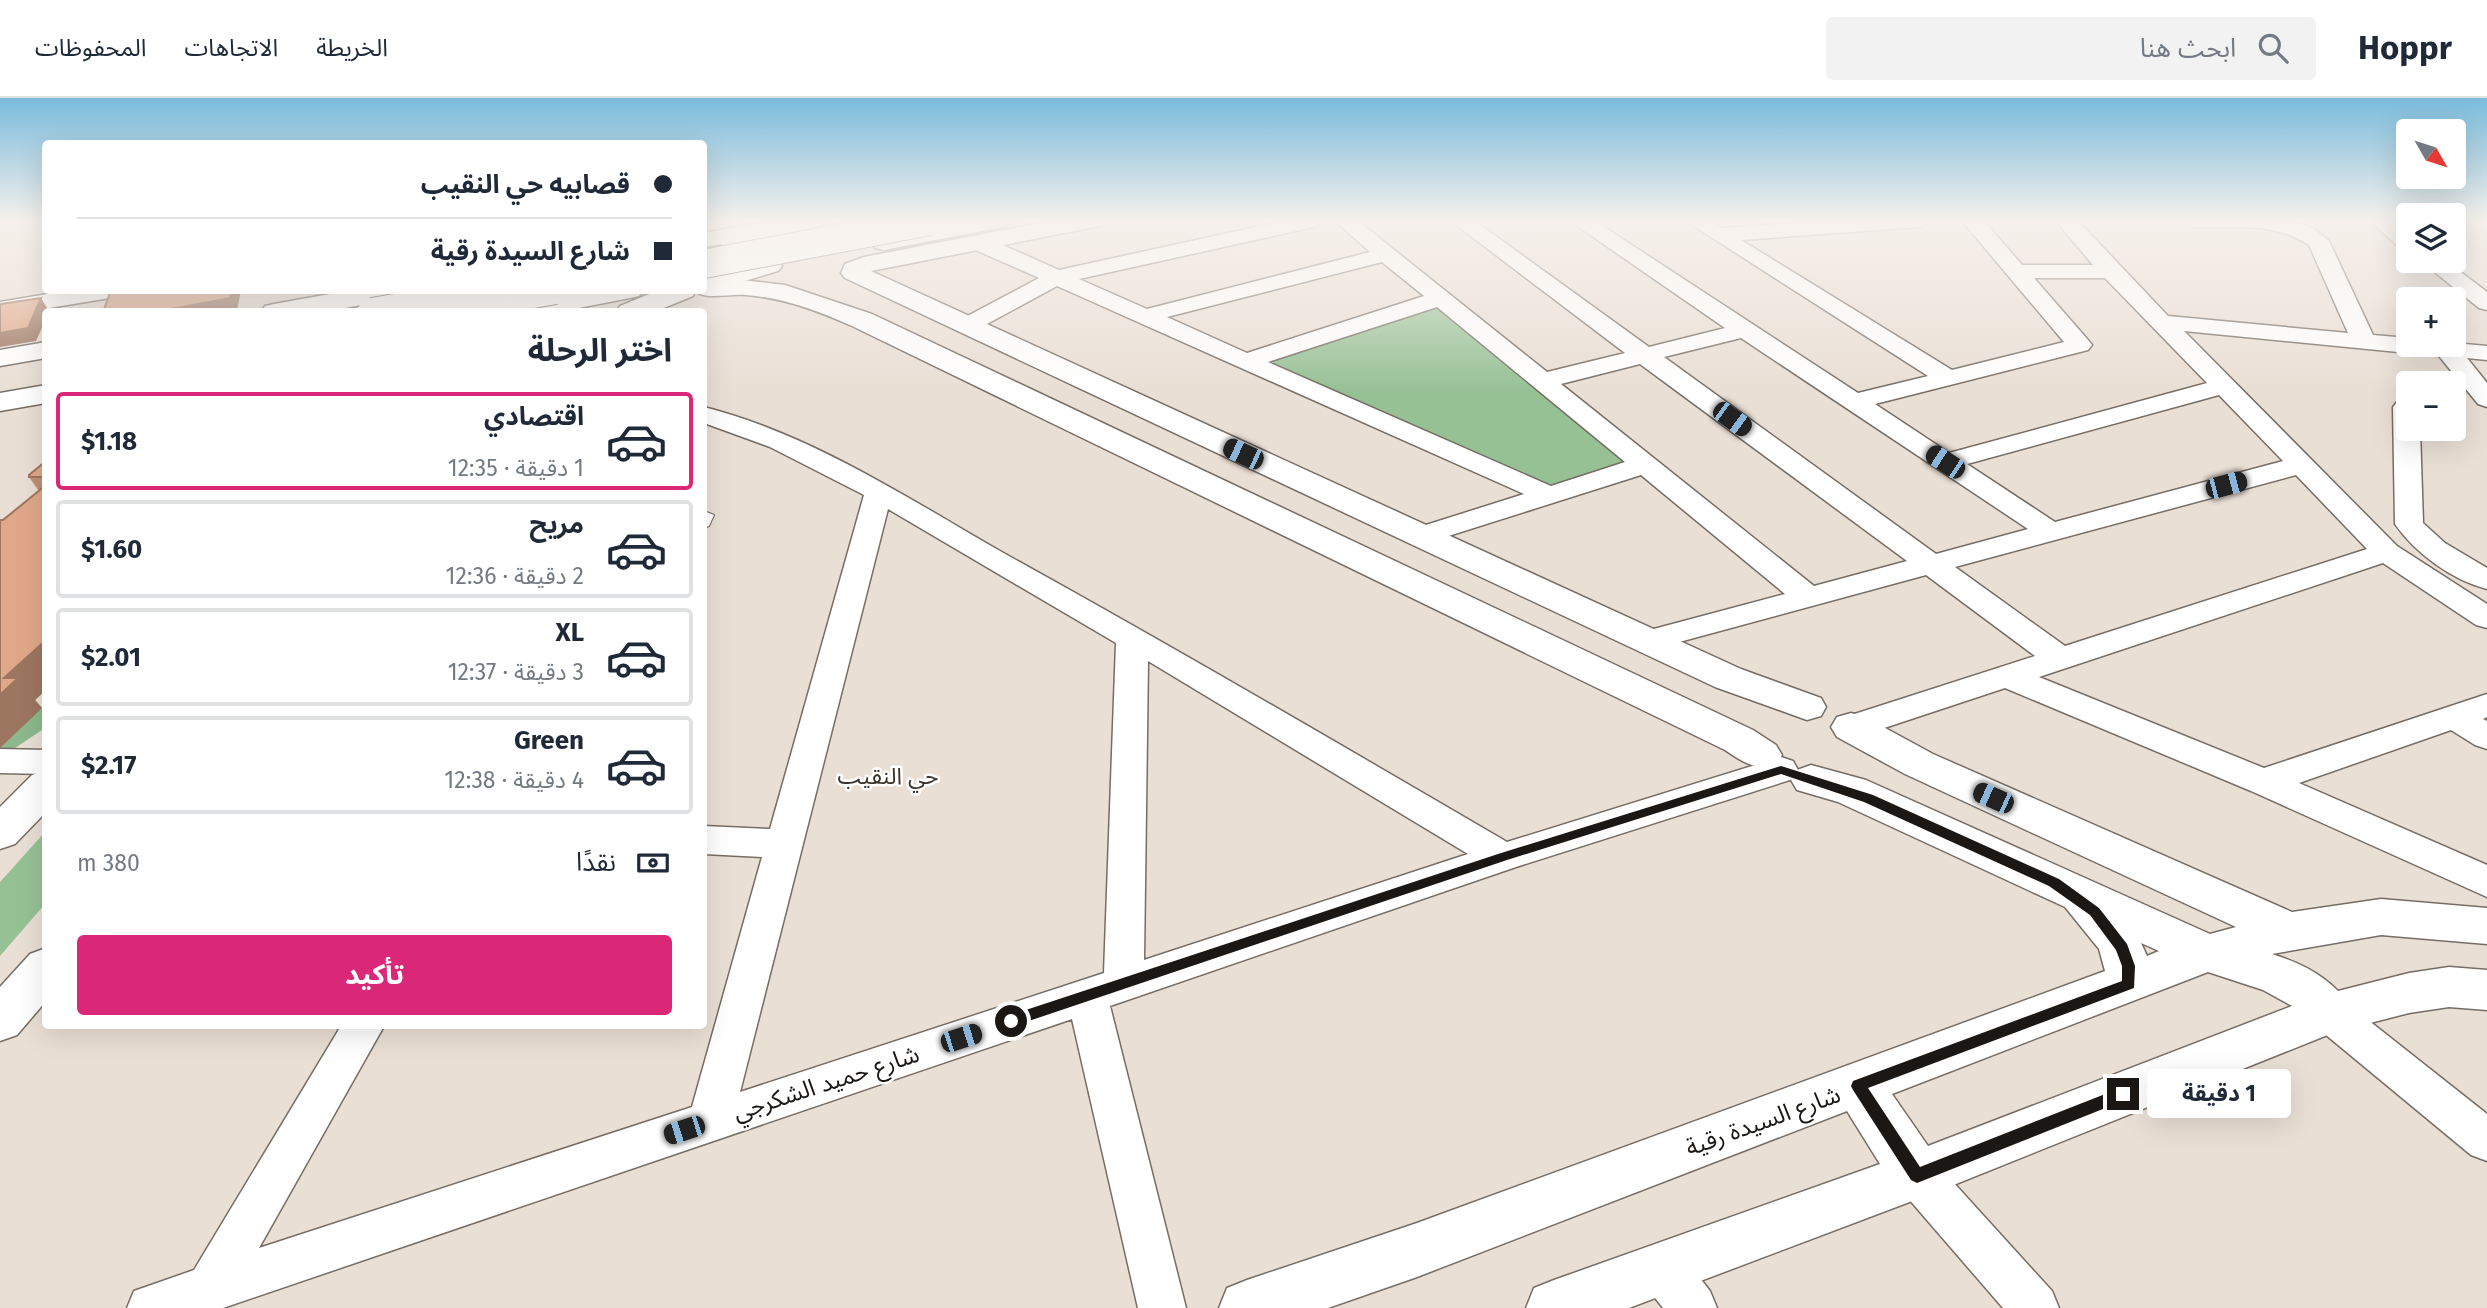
<!DOCTYPE html>
<html lang="ar">
<meta charset="utf-8">
<style>
body{margin:0;font-family:"Fira Sans","Noto Sans Arabic",sans-serif;background:#f2f2f3;color:#1f2937;direction:rtl;height:100vh;display:flex;flex-direction:column;font-size:26px;white-space:nowrap}
*{box-sizing:border-box;margin:0}
p{font-size:23px;color:#747a83}
.icon{flex:none;width:38px;height:38px;fill:none;stroke:currentColor;stroke-width:2;stroke-linecap:round;stroke-linejoin:round}
.map{position:relative;flex:1;overflow:hidden;direction:ltr}
.details{position:absolute;left:42px;top:210px;width:665px;height:721px;display:flex;flex-direction:column;background:#fff;border-radius:7px;box-shadow:0 7px 28px #0002;direction:rtl}
.details>*{flex:none}
.banner{position:absolute;left:42px;top:42px;width:665px;height:154px;border-radius:7px;box-shadow:0 7px 28px #0002;direction:rtl;display:grid;align-content:center;height:154px;padding:0 35px;background:#fff}
.needle{width:46px;rotate:129deg}
.controls{position:absolute;left:2396px;top:21px;display:grid;gap:14px}
.controls a{display:grid;place-items:center;width:70px;height:70px;border-radius:7px;background:#fff;box-shadow:0 7px 28px #0002;font-size:35px}
.end{position:absolute;width:32px;height:32px;margin:-16px;border:9px solid #1b1714;background:#fff;box-shadow:0 0 0 4px #fff}
.from{border-radius:50%}
.bubble{position:absolute;height:49px;border-radius:7px;background:#fff;box-shadow:0 7px 28px #0002;font-size:23px;font-weight:700;line-height:49px;text-align:center;direction:rtl}
.car{position:absolute;width:21px;height:42px;margin:-21px -10px;border-radius:9px;box-shadow:0 0 5px 2px #0007;background:linear-gradient(#222 24%,#8ab4d8 0 40%,#222 0 76%,#8ab4d8 0 86%,#222 0)}
.banner b{display:flex;align-items:center;gap:24px;height:66px;font-size:26px}
.banner b+b{border-top:2px solid #e0e1e3}
.banner i{width:18px;height:18px;background:#1f2937}
ul{padding:0;list-style:none}
li{display:flex;align-items:center;gap:21px;height:98px;margin:0 14px 10px;padding:0 21px;border:4px solid #e0e1e3;border-radius:7px}
li div{flex:1}
li b{display:block;font-size:26px}
li em{font-style:normal;font-weight:700}
li.current{border-color:#db2777}
li>.icon{width:63px;height:63px;stroke-width:1.5}
h2{padding:0 35px;font-size:32px;line-height:84px}
.pay{display:flex;align-items:center;gap:18px;height:77px;padding:0 35px;font-size:26px}
.pay p{margin-inline-start:auto}
.primary-button{display:flex;gap:14px;margin-top:auto;padding:14px 35px}
.primary-button a{flex:1;height:80px;border-radius:7px;background:#db2777;color:#fff;font-size:28px;font-weight:700;line-height:80px;text-align:center}
header{display:flex;align-items:center;gap:42px;box-sizing:border-box;height:98px;padding:0 35px;background:#fff;border-bottom:2px solid #e0e1e3}
header strong{font-size:33px}
nav{display:flex;gap:38px;margin-inline-start:auto;font-size:24px}
.search{width:490px;height:63px;background:#f2f2f3;display:flex;align-items:center;gap:18px;box-sizing:border-box;padding:0 24px;border-radius:7px;color:#747a83;font-size:26px}
.map>svg:first-child{display:block}
.green{fill:#96c195}
.forest{fill:#8db98d}
.lines{fill:none;stroke-linecap:round;stroke-linejoin:round}
.service-casing{stroke:#766d64;stroke-width:2}
.minor-casing{stroke:#766d64;stroke-width:3}
.secondary-casing{stroke:#766d64;stroke-width:3}
.trunk-casing{stroke:#766d64;stroke-width:3}
.service{fill:#fff;fill-rule:evenodd}
.minor{fill:#fff;fill-rule:evenodd}
.secondary{fill:#fff;fill-rule:evenodd}
.trunk{fill:#fff;fill-rule:evenodd}
.trunk-bridge-casing{stroke:#766d64;stroke-width:30;stroke-linecap:butt}
.trunk-bridge{stroke:#fff;stroke-width:28}
.wall{fill:#c19076}
.shaded-wall{fill:#9d7660}
.building{fill:#e0a889;stroke:#9d7660;stroke-width:2}
.route{fill:#1b1714}
.labels{text-anchor:middle;dominant-baseline:central;stroke-width:5;stroke-linejoin:round;paint-order:stroke}
.neighbourhood-label{font-size:23px;fill:#3c342c;stroke:#fff}
.near-street-label{font-size:24px;fill:#1b1714;stroke:#fff}
</style>
<header>
<strong>Hoppr</strong>
<div class="search"><svg class="icon" aria-label="search" viewBox="0 0 24 24"><circle cx="10" cy="10" r="6"/><path d="M15 15l6 6"/></svg>ابحث هنا</div>
<nav><a>الخريطة</a><a>الاتجاهات</a><a>المحفوظات</a></nav>
</header>
<div class="map">
<svg width="2487" height="1210" viewBox="0 0 2487 1210">
<rect width="100%" height="100%" fill="#eadfd5"/>
<path class="green" d="M1439 209 1625 365 1551 390 1266 263Z
M45 734V806L0 858V784Z"/>
<path class="forest" d="M45 606V630L0 660V640H10Z"/>
<g class="lines">
<g class="service-casing">
<path id="service" d="M704 413 714 417 709 428 704 430Z"/>
</g>
<g class="minor-casing">
<path id="minor" d="M1283 123H1324L1314 129 1079 181 1147 211 1370 154 1335 123H1358L1547 274 1625 255 1451 123H1475L1649 249 1725 230 1570 123H1595L1858 295 1928 278 1686 123H1711L1722 130 1823 123H1930L1920 129 1741 142 1952 272 2064 244 1962 123H1984L2022 167H2093L2056 123H2078L2168 218 2348 235 2309 147C2275 124 2234 130 2195 129L2185 123H2293L2313 130 2329 143 2373 237 2408 240V247H2454V245L2487 248V262L2467 260 2487 285V309L2478 306 2439 258 2184 233 2397 448 2487 506V530L2476 527 2383 465 2039 579 2264 670 2487 596V619L2483 621 2487 623V651L2475 647 2451 632 2299 685 2487 767V799L2251 693 2005 590 1851 641 1839 637 1834 629 1839 621 2035 558 1926 477 1646 553 1635 550 1630 543 1635 536 1785 496 1641 377 1420 447 1410 444 1406 438 1410 432 1524 396 1057 188 974 233H958L954 228 958 223 1039 180 971 150 968 145 971 140H987L1059 172ZM1382 164 1424 198 1247 255 1167 219ZM2034 180H2105L2207 285 1949 355 1875 306 2088 252 2092 247 2088 242ZM1437 209 1625 364 1551 388 1268 264ZM1741 240 2028 431 1936 456 1664 259ZM1640 266 1907 463 1814 488 1561 286ZM2219 297 2283 363 2055 424 1967 366ZM2296 377 2367 451 2065 548 1955 469Z
M2370 123H2394L2408 135V151L2400 150Z
M2421 163H2446L2487 194V212L2479 210Z
M71 192H127L124 197 116 199 0 218V204Z
M2408 302V331H2420L2423 425 2445 445 2487 470V491C2452 482 2415 455 2395 426L2393 309 2397 304Z
M704 309C814 337 910 402 1007 457 1175 550 1341 647 1507 744L1781 659 1793 663 1798 672 1793 681 1516 769 1110 908 1186 1210H1138L1072 921 223 1210H127L134 1193 194 1172 341 928H384L259 1150 692 1009 762 759 704 756V728L770 731 864 397 770 349 704 325ZM888 411 1116 545 1104 875 740 994ZM1148 563 1468 756 1144 862Z
M0 651 46 652V676L0 675Z
M2329 898 2344 903 2487 1016V1063L2471 1057 2314 927 2308 915 2314 903Z
M1917 1056 1933 1062 2052 1193 2059 1210H2003L1901 1092 1894 1077 1901 1062Z
M1661 1146 1678 1152 1710 1193 1717 1210H1663L1644 1186 1637 1169 1644 1152Z"/>
</g>
<g class="secondary-casing">
<path id="secondary" d="M1050 123H1102L1099 128 1090 130 871 173 1741 571 1821 600 1826 609 1821 618 1807 622 1715 589 845 180 841 175 845 166 864 159Z
M724 180 785 187 872 216 1753 632 1776 647 1782 657 1776 667C1755 673 1743 664 1725 652L852 228C818 213 784 200 746 197 731 195 704 203 693 192H704V182Z
M1851 615 1865 619 1933 656 2292 814 2381 801 2487 810V846L2381 837 2272 856C2297 864 2319 874 2338 893L2409 875 2449 869 2487 872V912L2449 909 2409 915 2335 934 1936 1094 1629 1210H1526L1534 1190 1554 1182 1880 1066 1847 1013 1417 1179 1328 1210H1219L1227 1190 1247 1182 1417 1125 2105 873 2099 851 2065 809 1838 704 1797 692 1791 682 1797 672 1811 667 1866 682 2210 836 2236 829 1905 676 1837 639 1831 629 1837 619ZM2141 845 2159 853 2147 858ZM2208 874 2263 892 2292 908 1928 1048 1892 996Z"/>
</g>
<g class="trunk-casing">
<path id="trunk" d="M768 123H824L821 128 756 143 745 152 753 159 777 162 782 168 778 173 704 195 696 193 693 198 654 214H616L620 208 659 192H704V179L736 170 719 157 722 146 704 149V135Z
M957 123H1009L1006 128 997 130 884 152 875 150 872 145 875 140Z
M352 192H413L409 198 400 200 323 214H261L265 208 274 206Z
M585 192H643L639 198 630 200 558 214H500L504 208 513 206Z
M46 244V260L0 268V252Z
M46 287V305L0 313V295Z
M46 672V714L15 746 0 751V709L32 677Z
M46 850V903L17 937 0 943V889L30 856Z"/>
</g>
<use href="#service" class="service"/>
<use href="#minor" class="minor"/>
<use href="#secondary" class="secondary"/>
<use href="#trunk" class="trunk"/>
<g class="trunk-bridge-casing">
<path id="trunk-bridge" d="M704 166 930 123
M473 207 555 192
M372 214 498 192"/>
</g>
<use href="#trunk-bridge" class="trunk-bridge"/>
</g>
<path class="wall" d="M46 363V592L35 602 42 610 0 650 3 422 39 393 29 379Z"/>
<path class="shaded-wall" d="M232 192H241L237 213 156 214Z
M315 192H341L317 196Z
M41 200 49 213 46 214V221L36 243 0 249V235Z
M46 542V592L35 602 42 610 0 650V597L4 580Z"/>
<path class="building" d="M111 192H232L230 200 156 214H103Z
M41 200 28 230 0 235V208L1 206Z
M46 363V379H29V377Z
M46 387V542L4 580H18L0 597V422H3Z"/>
<linearGradient id="sky" x2="0" y2="1"><stop stop-color="#7abbdc"/><stop offset="0.42" stop-color="#f6f1ec"/><stop offset="1" stop-color="#f6f1ec" stop-opacity="0"/></linearGradient>
<rect width="2487" height="293" fill="url(#sky)"/>
<path class="route" d="M1781 668 1873 697 2059 781 2099 810 2127 846 2135 868 2134 890 1868 990 1920 1069 2123 989 2128 991 2131 996 2128 1001 1917 1085 1911 1082 1853 992 1851 988 1853 983 2122 883V868L2116 852 2090 817 2049 788 1864 704 1781 676 1507 762 1011 929 1004 923 1011 917 1498 756Z"/>
<g class="labels">
<g class="neighbourhood-label">
<text x="888" y="678">حي النقيب</text>
</g>
<g class="near-street-label">
<text transform="translate(826 985) rotate(-18)">شارع حميد الشكرجي</text>
<text transform="translate(1763 1023) rotate(-20)">شارع السيدة رقية</text>
</g>
</g>
</svg>
<div class="controls">
<a><svg class="needle" viewBox="-14 -14 28 28"><path d="M0-13l5 13h-10z" fill="#e53935"/><path d="M0 13l5-13h-10z" fill="#747a83"/></svg></a>
<a><svg class="icon" aria-label="layers" viewBox="0 0 24 24"><path d="M12 4l9 5-9 5-9-5zM3 14l9 5 9-5"/></svg></a>
<a>+</a>
<a>−</a>
</div>
<i class="end from" style="left:1011px;top:923px"></i>
<i class="end" style="left:2123px;top:996px"></i>
<div class="bubble" style="left:2147px;top:971px;width:144px">1 دقيقة</div>
<i class="car" style="left:1732px;top:321px;rotate:126deg"></i>
<i class="car" style="left:1243px;top:356px;rotate:295deg"></i>
<i class="car" style="left:1945px;top:364px;rotate:303deg"></i>
<i class="car" style="left:2226px;top:387px;rotate:75deg"></i>
<i class="car" style="left:1993px;top:700px;rotate:294deg"></i>
<i class="car" style="left:961px;top:940px;rotate:72deg"></i>
<i class="car" style="left:684px;top:1032px;rotate:252deg"></i>
<div class="banner">
<b><i class="from"></i>قصابيه حي النقيب</b>
<b><i></i>شارع السيدة رقية</b>
</div>
<section class="details">
<h2>اختر الرحلة</h2>
<ul>
<li class="current"><svg class="icon" aria-label="car" viewBox="0 0 24 24"><path d="M5 17H2v-5l4-1 3-4h7l3 4 3 1v5h-3M9 17h6M6 11h13"/><circle cx="7" cy="17" r="2"/><circle cx="17" cy="17" r="2"/></svg><div><b>اقتصادي</b><p>1 دقيقة · 12:35</p></div><em>$1.18</em></li>
<li><svg class="icon" aria-label="car" viewBox="0 0 24 24"><path d="M5 17H2v-5l4-1 3-4h7l3 4 3 1v5h-3M9 17h6M6 11h13"/><circle cx="7" cy="17" r="2"/><circle cx="17" cy="17" r="2"/></svg><div><b>مريح</b><p>2 دقيقة · 12:36</p></div><em>$1.60</em></li>
<li><svg class="icon" aria-label="car" viewBox="0 0 24 24"><path d="M5 17H2v-5l4-1 3-4h7l3 4 3 1v5h-3M9 17h6M6 11h13"/><circle cx="7" cy="17" r="2"/><circle cx="17" cy="17" r="2"/></svg><div><b>XL</b><p>3 دقيقة · 12:37</p></div><em>$2.01</em></li>
<li><svg class="icon" aria-label="car" viewBox="0 0 24 24"><path d="M5 17H2v-5l4-1 3-4h7l3 4 3 1v5h-3M9 17h6M6 11h13"/><circle cx="7" cy="17" r="2"/><circle cx="17" cy="17" r="2"/></svg><div><b>Green</b><p>4 دقيقة · 12:38</p></div><em>$2.17</em></li>
</ul>
<div class="pay"><svg class="icon" aria-label="cash" viewBox="0 0 24 24"><path d="M3 7h18v10H3z"/><circle cx="12" cy="12" r="2"/></svg>نقدًا<p>380 m</p></div>
<div class="primary-button"><a>تأكيد</a></div>
</section>
</div>
